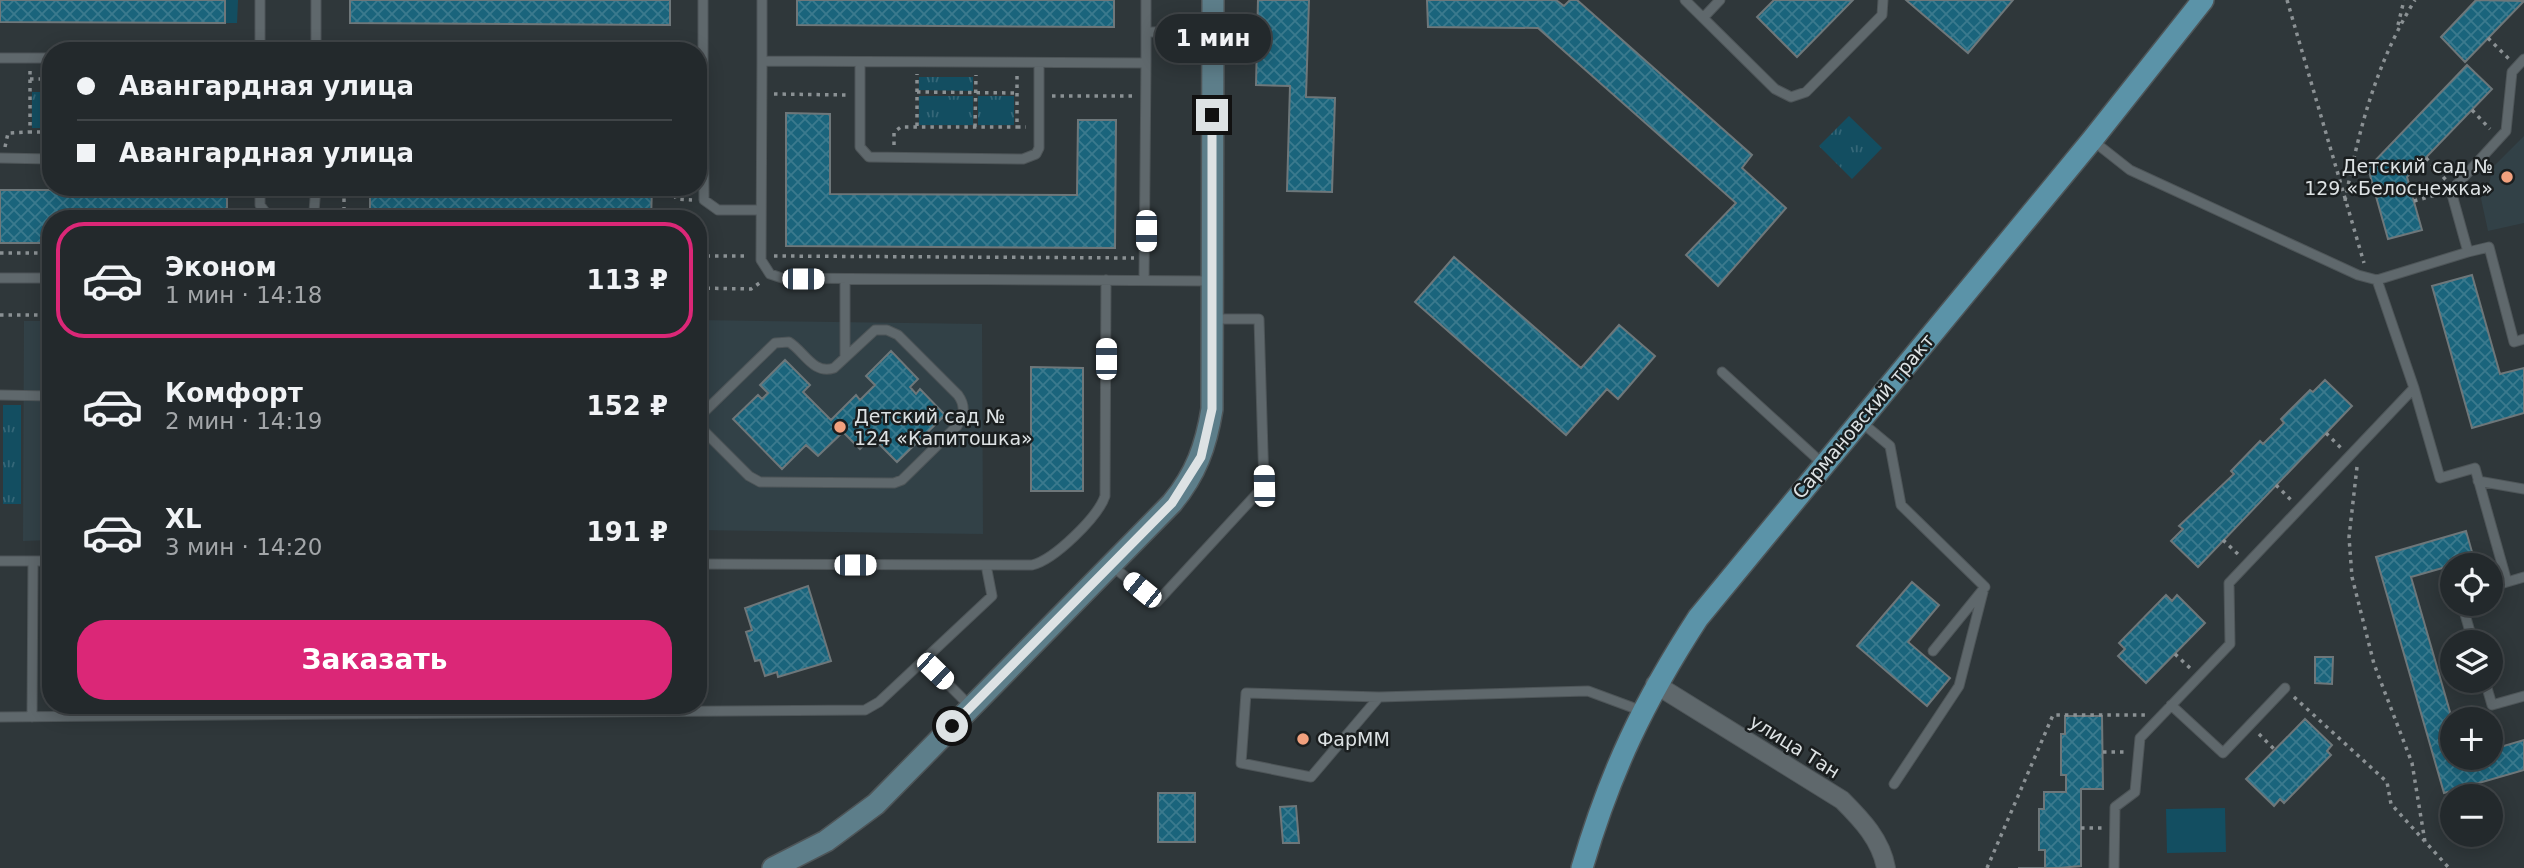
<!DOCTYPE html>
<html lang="ru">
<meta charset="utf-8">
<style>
body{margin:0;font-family:"DejaVu Sans",sans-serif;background:#2b3134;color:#f1f3f6;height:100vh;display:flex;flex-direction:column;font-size:26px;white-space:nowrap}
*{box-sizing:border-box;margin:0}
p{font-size:23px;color:#a3a6a9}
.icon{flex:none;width:38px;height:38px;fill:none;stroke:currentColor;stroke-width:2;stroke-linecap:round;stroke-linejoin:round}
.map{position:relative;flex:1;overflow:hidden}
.panel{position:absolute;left:42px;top:210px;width:665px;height:504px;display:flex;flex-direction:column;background:#23292c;border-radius:28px;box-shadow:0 4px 18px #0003,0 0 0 2px #404548}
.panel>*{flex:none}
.guide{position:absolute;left:42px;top:42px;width:665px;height:154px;border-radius:28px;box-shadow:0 4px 18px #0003,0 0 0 2px #404548;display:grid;align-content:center;height:154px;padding:0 35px;background:#23292c}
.fabs{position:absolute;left:2440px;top:553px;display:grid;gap:14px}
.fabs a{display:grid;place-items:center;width:63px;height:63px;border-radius:50%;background:#23292c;box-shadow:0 4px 18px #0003,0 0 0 2px #404548;font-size:35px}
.end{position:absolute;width:32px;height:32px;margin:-16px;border:9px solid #dde2e4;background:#111;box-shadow:0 0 0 4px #111}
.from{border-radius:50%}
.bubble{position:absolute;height:49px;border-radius:24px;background:#23292c;box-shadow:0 4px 18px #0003,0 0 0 2px #404548;font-size:23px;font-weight:800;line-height:49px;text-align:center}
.car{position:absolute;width:21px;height:42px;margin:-21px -10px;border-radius:9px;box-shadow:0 0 5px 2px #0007;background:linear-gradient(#fff 24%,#345 0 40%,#fff 0 76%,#345 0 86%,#fff 0)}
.guide b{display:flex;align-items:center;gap:24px;height:66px;font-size:26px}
.guide b+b{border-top:2px solid #404548}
.guide i{width:18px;height:18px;background:#f1f3f6}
ul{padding:12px 0 0;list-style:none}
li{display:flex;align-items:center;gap:21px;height:116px;margin:0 14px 10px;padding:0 21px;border:4px solid transparent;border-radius:28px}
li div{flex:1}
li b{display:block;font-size:26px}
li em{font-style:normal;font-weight:800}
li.selected{border-color:#db2777}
li>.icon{width:63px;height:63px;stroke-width:1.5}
.action{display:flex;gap:14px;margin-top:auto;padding:14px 35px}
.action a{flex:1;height:80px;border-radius:28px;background:#db2777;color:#fff;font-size:28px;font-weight:800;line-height:80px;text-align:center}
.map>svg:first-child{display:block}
.built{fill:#324147}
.park{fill:url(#park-tufts)}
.pitch{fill:#134e61}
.building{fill:url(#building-cross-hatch);stroke:#6e777a;stroke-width:2}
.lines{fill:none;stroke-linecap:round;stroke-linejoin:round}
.lane-casing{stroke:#4e5558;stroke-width:11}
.street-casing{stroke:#4e5558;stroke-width:20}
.secondary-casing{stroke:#4e5558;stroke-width:24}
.primary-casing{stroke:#4e5558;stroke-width:24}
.path{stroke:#8b9194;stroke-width:3.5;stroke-dasharray:3.5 5;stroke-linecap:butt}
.lane{stroke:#5f686c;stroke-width:9}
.street{stroke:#5f686c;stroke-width:18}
.secondary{stroke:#5d7e8a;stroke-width:21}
.primary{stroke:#5b93a8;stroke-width:21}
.route{stroke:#dde2e4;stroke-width:9}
.poi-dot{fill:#f2a17e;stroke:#1a1e1f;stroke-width:2.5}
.labels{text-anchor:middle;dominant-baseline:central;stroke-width:5;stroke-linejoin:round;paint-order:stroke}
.poi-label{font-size:19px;fill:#dde2e4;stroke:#1a1e1f;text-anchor:start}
.street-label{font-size:19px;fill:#dde2e4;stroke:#1a1e1f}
</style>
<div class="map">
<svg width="2524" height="868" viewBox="0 0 2524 868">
<defs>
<pattern id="park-tufts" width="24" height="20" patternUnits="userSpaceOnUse" patternTransform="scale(1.75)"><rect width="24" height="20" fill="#134e61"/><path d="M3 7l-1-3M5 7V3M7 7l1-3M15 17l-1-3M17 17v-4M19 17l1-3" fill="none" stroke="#356778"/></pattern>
<pattern id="building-cross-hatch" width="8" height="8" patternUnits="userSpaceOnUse" patternTransform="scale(1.75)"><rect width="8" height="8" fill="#1a647c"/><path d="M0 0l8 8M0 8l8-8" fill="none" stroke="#3b7a8e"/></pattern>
</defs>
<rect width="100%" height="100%" fill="#2f373a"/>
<path class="built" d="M2524 136V223L2488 231 2480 194 2489 186 2492 168Z
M698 320 982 324 983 534 698 530Z
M24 321H51V540L23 541Z"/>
<path class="park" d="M225 0H238L237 23H225Z
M919 77H973V91L919 90Z
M32 92H51V128H32Z
M919 96H973V125H919Z
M978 96H1014V125H978Z
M1849 116 1882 148 1852 179 1819 146Z
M3 405H21V504H3Z"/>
<path class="pitch" d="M2225 808 2226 852 2167 853 2166 809Z"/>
<path class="building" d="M0 0H225V23L0 22Z
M350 0H670V25L350 23Z
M797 0H1114V27L797 25Z
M1258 0H1309L1306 97 1335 98 1332 192 1287 191 1290 86 1256 85Z
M1427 0H1556L1564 6 1570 0H1577L1752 155 1742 168 1786 208 1718 286 1686 255 1736 203 1538 28 1428 27Z
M1774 0H1853L1797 57 1757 17Z
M1906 0H2013L1968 53Z
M2476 0 2524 1 2465 62 2441 37Z
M2467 65 2492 89 2407 177 2422 230 2388 239 2368 168Z
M786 113 830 114V194L1077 195 1078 120H1116L1115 248 786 246Z
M188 187H227V219H51V243H0V190H188Z
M370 187H414V192H615V187H652L651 219H370Z
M1454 257 1581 368 1619 325 1655 356 1618 399 1607 389 1566 435 1415 302Z
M2472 275 2500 374 2524 368V413L2472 428 2432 286Z
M891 351 918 379 910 387 916 394 920 389 945 415 897 462 872 437 860 449 843 432 818 456 806 445 782 469 733 419 758 395 762 399 768 393 760 385 785 360 810 385 803 392 831 420 856 395 860 400 875 385 866 376Z
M1031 367 1083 368V491H1031Z
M2325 380 2352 406 2198 567 2171 541 2183 529 2179 526 2234 474 2231 471 2260 441 2263 444 2284 423 2281 419 2310 390 2313 392Z
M2466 531 2474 559 2411 577 2452 719V758H2490V750L2524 740V770L2444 793 2376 557Z
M1912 582 1939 605 1908 642 1950 678 1927 706 1857 646Z
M808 586 831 661 778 677 777 672 765 676 760 660 755 661 746 632 752 630 745 608Z
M2166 595 2172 601 2177 595 2205 623 2146 683 2118 656 2125 649 2119 643Z
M2315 657H2333L2332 684 2315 683Z
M2065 716H2102L2103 789H2081V866L2059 868H2018H2045V850H2039V809H2044V792H2066V775H2061V734H2065Z
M2305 719 2332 745 2327 751 2331 755 2284 803 2280 799 2274 806 2246 779Z
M1158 793H1195V842H1158Z
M1296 806 1299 843H1283L1280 807Z"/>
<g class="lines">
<g class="lane-casing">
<path id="lane" d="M762 0V61L1146 63V0
M1685 0 1775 89 1791 97 1806 92 1882 15 1883 0
M1703 18 1720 0
M1146 32H1213
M260 51V0
M316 51V0
M0 58H51
M700 61H703V0
M703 61 704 200 718 210H761
M762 61 761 260 770 274 782 278 1212 281
M860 62V147L869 157 1023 159 1036 154 1039 148V63
M2092 140 2130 170 2358 275 2377 280 2414 388 2229 583 2230 644 2140 738 2135 792 2115 807 2114 868
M0 158 51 159
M260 187V205L268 216 304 218 314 211 316 187
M2468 252 2489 247 2514 342 2524 339
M0 278H51
M1144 280 1146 63
M2377 280 2468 252 2451 191 2506 131 2512 72 2524 59
M875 330H887L898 335 958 395C966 406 964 415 957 426L902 480 894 483 760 482 749 476 703 430 701 420 704 412 775 343 789 342C804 351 813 375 834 368Z
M845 357V279
M1722 372 1823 464
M2414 388 2440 478 2475 468 2507 582 2524 577
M0 395 51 396
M1860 421 1890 446 1901 505 1985 587 1933 651
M2478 481 2524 489
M0 561H51
M698 564 1032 565C1054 560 1098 517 1105 496L1106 280
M1112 566 1157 602 1264 486 1259 319H1212
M2490 587 2507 582
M2462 604 2473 642
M924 660 971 707
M2485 681 2492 705 2524 696
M1379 697 1311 777 1241 763 1246 693 1379 697 1588 691 1642 711
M592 705V712L865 710 879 702 992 596 986 565
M2171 705 2223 753 2285 688
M0 717 592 712
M32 717 33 561
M1894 784 1959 686 1983 592"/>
</g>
<g class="street-casing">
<path id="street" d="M1655 684 1842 800C1862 820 1881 840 1886 868"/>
</g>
<g class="secondary-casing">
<path id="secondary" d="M773 868 826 841 876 804 1172 503C1196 474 1206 446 1212 409L1213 0"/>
</g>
<g class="primary-casing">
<path id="primary" d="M1582 868C1610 772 1644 701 1698 618L2092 140 2203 0"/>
</g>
<path class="path" d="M2287 0 2364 263
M2398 25 2404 0
M2488 38 2509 59
M30 71V132H51
M1017 76V127H1026
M30 79H51
M917 92 1017 93
M774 94 847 95
M1052 96H1135
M2472 110 2490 129
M917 126V74
M975 127 976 75
M894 145V132L901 127H1017
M5 147 8 133 30 132
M2426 158 2446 180
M672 187 676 199 692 200
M272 193 303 194
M2345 201C2359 129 2376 63 2415 0
M2414 201 2439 194
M344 219V187
M0 253H51
M698 256H749
M774 256 1134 258
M698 288 751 289 761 282
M0 315H51
M2326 433 2342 449
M2357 467 2349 537 2352 577 2374 664 2412 763 2425 842
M2276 485 2292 501
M2223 540 2240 556
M2175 654 2191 669
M2294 697 2387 782 2391 804 2449 868
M2259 734 2275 750
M2103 752H2125
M2081 828H2103
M1987 868 2053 715H2145"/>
<use href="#lane" class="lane"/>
<use href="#street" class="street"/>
<use href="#secondary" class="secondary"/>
<use href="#primary" class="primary"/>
</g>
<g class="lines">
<path class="route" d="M952 726 1172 503 1201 457 1212 409V115"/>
</g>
<g class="poi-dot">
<circle cx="2507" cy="177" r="7"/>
<circle cx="840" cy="427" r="7"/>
<circle cx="1303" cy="739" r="7"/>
</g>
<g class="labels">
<g class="poi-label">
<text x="2493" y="166" text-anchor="end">Детский сад №<tspan x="2493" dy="22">129 «Белоснежка»</tspan></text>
<text x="854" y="416">Детский сад №<tspan x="854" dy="22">124 «Капитошка»</tspan></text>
<text x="1317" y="739">ФарММ</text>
</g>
<g class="street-label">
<text transform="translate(1863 416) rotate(-50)">Сармановский тракт</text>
<text transform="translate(1795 746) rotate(32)">улица Тан</text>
</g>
</g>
</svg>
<div class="fabs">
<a><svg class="icon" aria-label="locate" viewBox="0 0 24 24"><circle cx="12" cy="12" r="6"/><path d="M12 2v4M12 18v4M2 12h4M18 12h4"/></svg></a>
<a><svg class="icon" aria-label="layers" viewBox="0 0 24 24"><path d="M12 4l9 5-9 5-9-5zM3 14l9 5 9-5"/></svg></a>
<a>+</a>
<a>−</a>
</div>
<i class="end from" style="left:952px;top:726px"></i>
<i class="end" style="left:1212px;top:115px"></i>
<div class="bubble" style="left:1155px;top:14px;width:116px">1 мин</div>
<i class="car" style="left:1146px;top:231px;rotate:180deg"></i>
<i class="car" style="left:803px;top:279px;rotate:90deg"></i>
<i class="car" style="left:1106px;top:359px;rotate:0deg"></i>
<i class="car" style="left:1264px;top:486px;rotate:359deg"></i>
<i class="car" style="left:855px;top:565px;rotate:90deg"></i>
<i class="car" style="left:1142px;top:590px;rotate:309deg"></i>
<i class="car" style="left:935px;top:671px;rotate:134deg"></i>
<div class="guide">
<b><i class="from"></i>Авангардная улица</b>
<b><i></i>Авангардная улица</b>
</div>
<section class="panel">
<ul>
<li class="selected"><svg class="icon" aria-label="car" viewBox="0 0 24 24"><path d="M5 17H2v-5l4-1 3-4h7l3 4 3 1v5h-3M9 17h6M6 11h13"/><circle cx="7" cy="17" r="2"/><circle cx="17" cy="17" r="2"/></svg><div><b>Эконом</b><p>1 мин · 14:18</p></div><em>113 ₽</em></li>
<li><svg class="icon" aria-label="car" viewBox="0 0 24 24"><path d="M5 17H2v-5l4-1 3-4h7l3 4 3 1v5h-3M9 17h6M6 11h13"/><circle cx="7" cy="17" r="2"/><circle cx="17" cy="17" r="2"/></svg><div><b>Комфорт</b><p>2 мин · 14:19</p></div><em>152 ₽</em></li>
<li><svg class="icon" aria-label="car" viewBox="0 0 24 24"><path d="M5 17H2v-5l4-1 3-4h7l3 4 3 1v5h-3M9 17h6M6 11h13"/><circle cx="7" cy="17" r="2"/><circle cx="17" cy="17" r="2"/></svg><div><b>XL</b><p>3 мин · 14:20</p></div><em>191 ₽</em></li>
</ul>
<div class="action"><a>Заказать</a></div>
</section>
</div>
